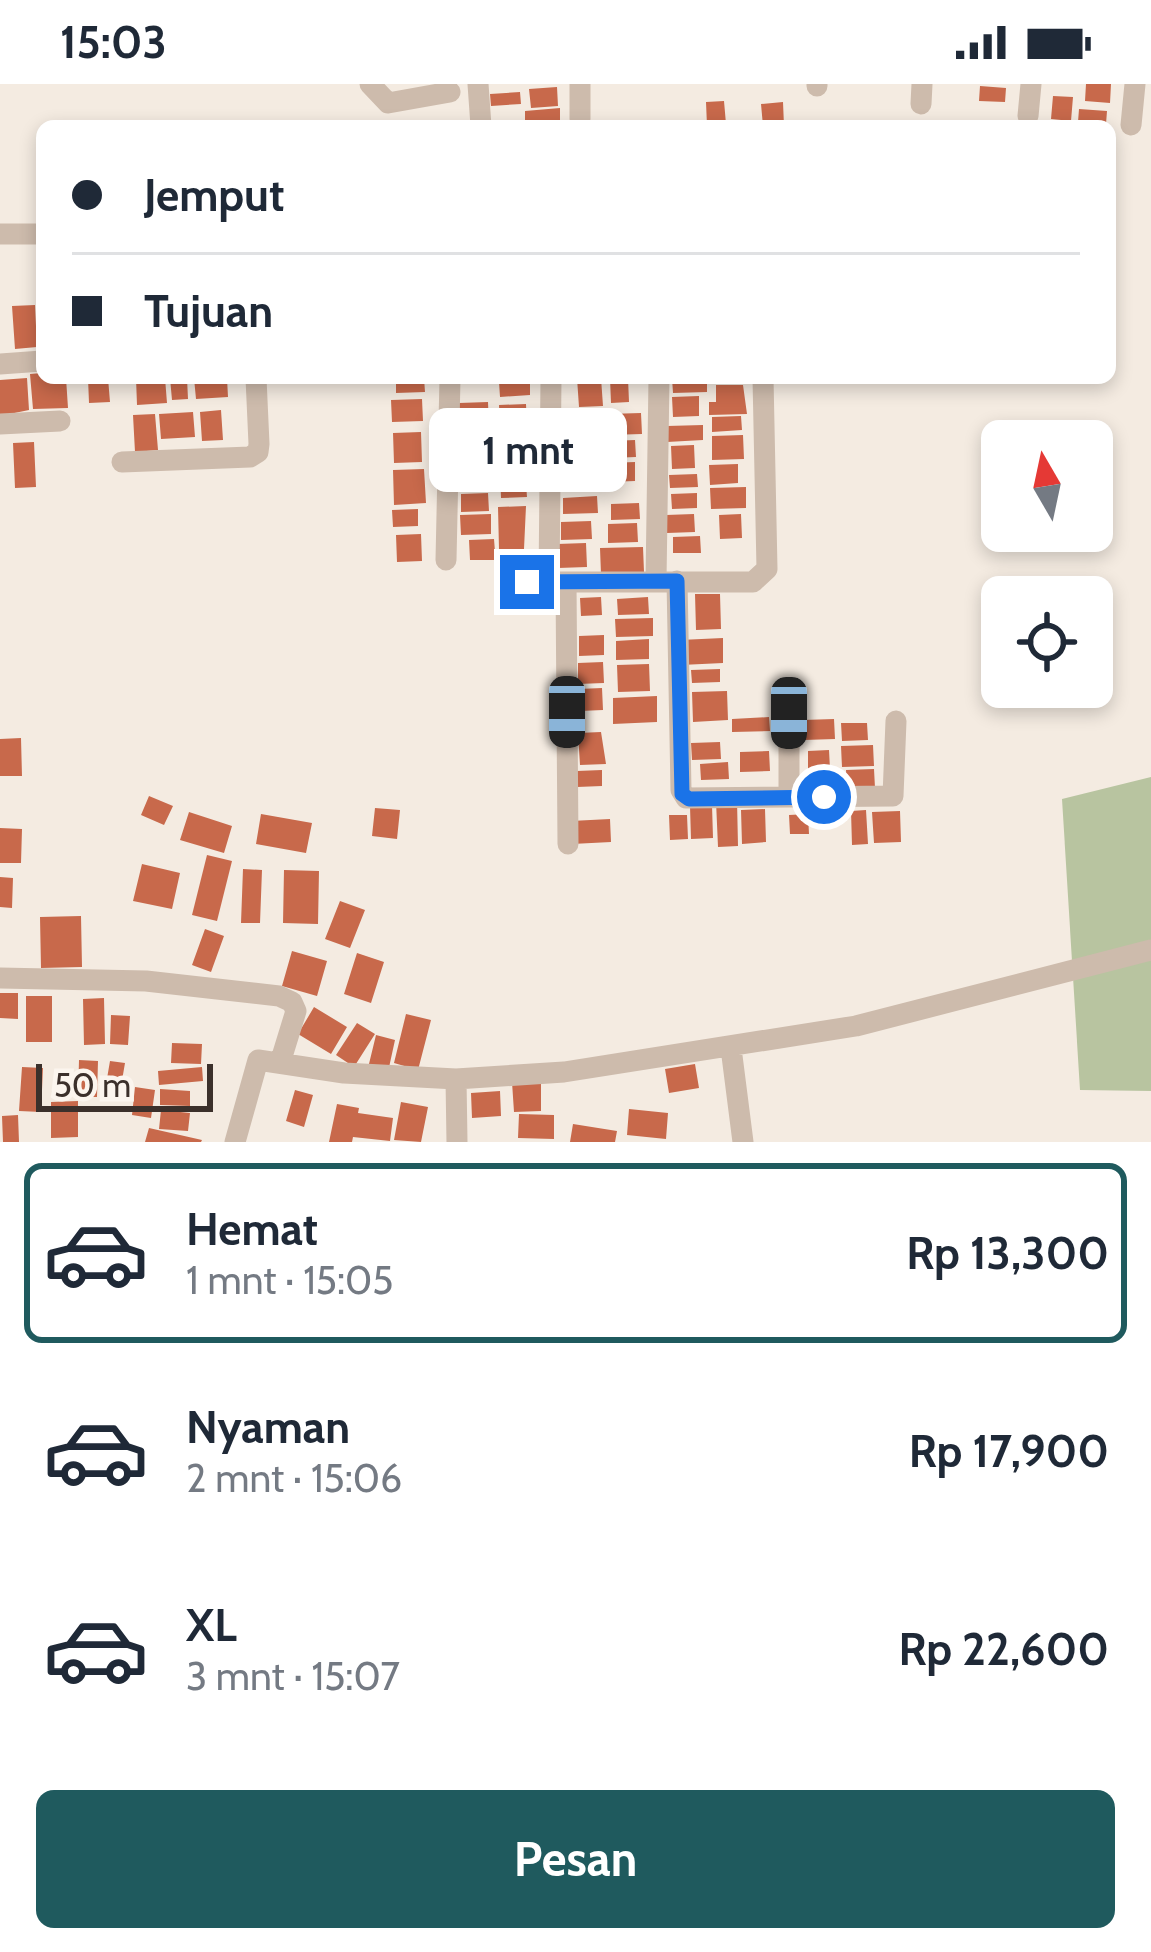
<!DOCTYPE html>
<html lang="id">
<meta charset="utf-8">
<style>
body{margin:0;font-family:Cabin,sans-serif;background:#f6f6f7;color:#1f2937;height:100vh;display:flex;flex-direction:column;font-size:45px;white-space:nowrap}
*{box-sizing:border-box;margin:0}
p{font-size:39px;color:#747a83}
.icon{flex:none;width:66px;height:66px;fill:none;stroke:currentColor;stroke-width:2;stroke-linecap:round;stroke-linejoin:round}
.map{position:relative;height:1058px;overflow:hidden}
.side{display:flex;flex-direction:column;background:#fff;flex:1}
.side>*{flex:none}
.guide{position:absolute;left:36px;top:36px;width:1080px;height:264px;border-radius:18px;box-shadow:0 6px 18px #0003;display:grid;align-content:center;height:264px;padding:0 36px;background:#fff}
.needle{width:78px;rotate:351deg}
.tools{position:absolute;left:981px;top:336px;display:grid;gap:24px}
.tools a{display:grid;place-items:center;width:132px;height:132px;border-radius:18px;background:#fff;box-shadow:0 6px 18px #0003;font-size:60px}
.scale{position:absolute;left:36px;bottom:30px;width:177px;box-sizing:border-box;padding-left:12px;border:6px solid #3b302b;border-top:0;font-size:33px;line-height:42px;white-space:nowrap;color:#3b302b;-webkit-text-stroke:9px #fbf5ee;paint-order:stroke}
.end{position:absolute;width:54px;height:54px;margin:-27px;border:15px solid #1a73e8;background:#fff;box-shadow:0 0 0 6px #fff}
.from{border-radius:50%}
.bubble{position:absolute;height:84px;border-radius:18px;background:#fff;box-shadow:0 6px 18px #0003;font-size:39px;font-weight:700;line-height:84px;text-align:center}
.car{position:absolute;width:36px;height:72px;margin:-36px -18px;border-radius:15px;box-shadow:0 0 9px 3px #0007;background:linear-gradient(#222 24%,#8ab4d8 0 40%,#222 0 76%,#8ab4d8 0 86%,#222 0)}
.guide b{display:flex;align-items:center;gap:42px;height:114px;font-size:45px}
.guide b+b{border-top:3px solid #e0e1e3}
.guide i{width:30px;height:30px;background:#1f2937}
ul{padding:21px 0 0;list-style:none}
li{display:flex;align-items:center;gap:36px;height:180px;margin:0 24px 18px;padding:0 12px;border:6px solid transparent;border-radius:18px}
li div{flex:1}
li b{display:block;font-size:45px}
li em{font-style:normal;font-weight:700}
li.on{border-color:#1f5a5e}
li>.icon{width:108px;height:108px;stroke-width:1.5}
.button{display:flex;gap:24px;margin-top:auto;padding:24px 36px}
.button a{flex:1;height:138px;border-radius:18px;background:#1f5a5e;color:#fff;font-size:48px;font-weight:700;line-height:138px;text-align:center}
.status{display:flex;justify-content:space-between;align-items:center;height:84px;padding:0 60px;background:#fff;direction:ltr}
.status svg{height:33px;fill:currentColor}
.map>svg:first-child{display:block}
.green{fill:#b8c4a0}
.building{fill:#c8694b}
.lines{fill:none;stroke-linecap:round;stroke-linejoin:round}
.minor{stroke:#cdbbac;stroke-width:21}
.route{stroke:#1a73e8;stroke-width:15}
</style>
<div class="status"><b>15:03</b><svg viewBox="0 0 49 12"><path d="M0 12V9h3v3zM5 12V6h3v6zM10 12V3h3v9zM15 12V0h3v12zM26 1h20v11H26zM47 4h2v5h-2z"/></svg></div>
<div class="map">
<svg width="1151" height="1058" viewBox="0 0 1151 1058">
<rect width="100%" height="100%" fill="#f4ebe1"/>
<path class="green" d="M1151 693V1007L1080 1006 1062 715Z"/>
<path class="building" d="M1086 0H1111L1110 19 1085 17Z
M980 2 1006 4 1005 18 979 17Z
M557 3 558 22 531 24 529 5Z
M520 8 521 20 491 22 490 10Z
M1053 12 1073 13 1071 37 1051 35Z
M724 17 726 40 707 42 706 18Z
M783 18 784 42H763L761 20Z
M560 24V36L525 38V27Z
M1079 25 1107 27 1106 40 1078 38Z
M35 221 37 263 15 265 12 222Z
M42 289V294H66L68 324 33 325 30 290Z
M27 294 29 326 0 332V296Z
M88 294H108L110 318 89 319Z
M136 294H165L167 319 137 321Z
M170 294H187L188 315 172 316Z
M194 294H227L228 313 196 315Z
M396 294H424L425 308 396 309Z
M577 294H601L603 322 579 323Z
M610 294H628L629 318 611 319Z
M672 294H707V308L673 309Z
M530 296V311L500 313 499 298Z
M716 301H743L747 330 709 331V318H716Z
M699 312V332L673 333 672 313Z
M422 315 423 337 392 338 391 316Z
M488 318 489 345 460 346 459 319Z
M526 320 527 345 500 346 499 321Z
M221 326 223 356 202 357 200 328Z
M193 328 195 353 161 355 159 330Z
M641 329 642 350 609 351 608 330Z
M155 330 158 366 135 368 133 331Z
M741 332 742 346 712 348V333Z
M703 341V356L667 358V342Z
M594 343 595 361 561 362V345Z
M421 348 422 378 394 379 393 349Z
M743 351 744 375 712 376V352Z
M525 353 526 377 500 378 499 354Z
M489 354 490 383 458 385 457 355Z
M635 356 636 373 610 374V357Z
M34 358 36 403 15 404 13 359Z
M694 361 695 384 672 385 671 362Z
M593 368V379L559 380V369Z
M635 378V397L608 398V379Z
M738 380V399L710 401 709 381Z
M424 385 426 419 394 421 393 386Z
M525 386 527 413 501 414 500 387Z
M603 387V406L569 408 568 388Z
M488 389 489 407 458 408 457 390Z
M697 390 698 403 670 404 669 391Z
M746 403V424L711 425 710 404Z
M488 409 489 427 461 428V410Z
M697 409V424L672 425 671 410Z
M597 412 598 429 563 430V414Z
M639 419 640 435 611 436V420Z
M526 422 524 465H499L498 423Z
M418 425V442L393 443 392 426Z
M491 430V450L461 451 460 431Z
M694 430 695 448 667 449 666 431Z
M741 430 742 454 720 455 719 431Z
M591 437 592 455 561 456V438Z
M637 439 638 458 608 459V440Z
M421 450 422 477 397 478 396 451Z
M700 452 701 469H673V453Z
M494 455 495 468 525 467 526 483H495V476H470L469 456Z
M586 459 587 483 558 484 557 460Z
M643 463 644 488 601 490 600 464Z
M695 510H720L721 545 696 546Z
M601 513 602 531 581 532 580 514Z
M648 513 649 530 618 531 617 515Z
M653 534V552L616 553 615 535Z
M604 551V571L579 572V552Z
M723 554V579L681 581 680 556Z
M649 555V575L616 576V557Z
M603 578 604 599 578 600V579Z
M649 580 650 607 618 608 617 581Z
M720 585V598L692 599 691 586Z
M602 604 603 626 580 627 579 605Z
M727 607 728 636 693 638 692 608Z
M657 612V638L613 640V614Z
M769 633 770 647 732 648V635Z
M834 635 835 655 804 656 803 636Z
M841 639H867L868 656 842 657Z
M601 648 606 680 580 681 578 649Z
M21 654 22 692H0V655Z
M720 658 721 675 692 676 691 659Z
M873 661 874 682 842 683 841 662Z
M829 666 830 685 808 686V667Z
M769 667 770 687 740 688V668Z
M728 678 729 695 701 696 700 680Z
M874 685 875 704 847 705 846 686Z
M602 686V702L577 703V687Z
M149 712 173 722 164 741 141 731Z
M737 716 738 762 718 763 716 717Z
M712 721 713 754 691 755 690 722Z
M375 724 400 726 397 755 372 752Z
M765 725 766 758 742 760 741 726Z
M866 726 868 760 852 761 851 727Z
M900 727 901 758 874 759 872 728Z
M189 728 232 742 224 769 180 756Z
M261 730 312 739 306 769 256 760Z
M808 730 809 750H790L789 731Z
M669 731H687L688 755 670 756Z
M610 735 611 758 572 760 571 737Z
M0 744 22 745 21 779H0Z
M207 771 232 777 217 837 192 831Z
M142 780 180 789 172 825 133 817Z
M243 785 262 786 260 839H241Z
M284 786 319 787 318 840 283 839Z
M0 793 13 794 12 824 0 823Z
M340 817 365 826 350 864 325 855Z
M81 832 82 883 41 884 40 833Z
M205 845 224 852 211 888 192 881Z
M292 867 327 877 317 912 282 902Z
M357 869 384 878 371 919 344 910Z
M0 909H18V935L0 934Z
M26 912H52V958H26Z
M104 914 105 960 84 961 83 915Z
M314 923 347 943 331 970 298 950Z
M406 930 431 936 418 986 394 979Z
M111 931 130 932 128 961 110 960Z
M357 939 375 950 354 983 336 971Z
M376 951 395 956 388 988 368 984Z
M172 959 202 960 201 980 171 979Z
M79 976 98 977 97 1013H78Z
M110 977 125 979 119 1014 104 1012Z
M695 980 699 1004 669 1009 665 985Z
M22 983 43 984 41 1028 19 1027Z
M202 983 203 997 159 1001 158 987Z
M512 998H541V1027L514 1028Z
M135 1003 155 1006 151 1034 132 1031Z
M160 1005 190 1007V1022L160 1021Z
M295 1006 313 1011 304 1043 286 1037Z
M500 1007 501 1032 472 1034 471 1009Z
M78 1017V1053L51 1054V1018Z
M401 1018 428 1023 421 1058 394 1056Z
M337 1020 359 1024 358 1029 393 1034 390 1057 353 1053 352 1058H329Z
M629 1025 668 1029 666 1055 627 1051Z
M161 1026 190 1029 188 1047 159 1045Z
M519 1030 554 1031V1055L518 1054Z
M18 1031 19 1058H3L2 1032Z
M573 1040 617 1047 615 1058H570Z
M149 1044 202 1056 201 1058H145Z"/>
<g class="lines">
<path class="minor" d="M370 0 388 19 450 8
M478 0 481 42
M580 0V35
M817 2V0
M921 20 922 0
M1028 32 1031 0
M1131 41 1135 0
M0 150H42
M0 280 42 277
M0 340 60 337
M122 378 250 373 258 368 259 360 256 294
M446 476 450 294
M656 497 659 294
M677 497 681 706 686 714 893 712 896 637
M527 498H753L767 485 763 294
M549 498 551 294
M566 498 568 760
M789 713V629
M0 894 146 897 279 912 292 918 296 927 280 979
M731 964 743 1058
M456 995 457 1058
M235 1058 258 976 344 989 456 995 564 988 856 942 1151 866"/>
</g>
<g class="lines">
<path class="route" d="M527 498 677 497 682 710 689 715 824 713"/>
</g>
</svg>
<div class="tools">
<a><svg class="needle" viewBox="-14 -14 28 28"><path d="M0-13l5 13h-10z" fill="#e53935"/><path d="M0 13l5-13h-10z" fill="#747a83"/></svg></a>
<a><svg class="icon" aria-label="locate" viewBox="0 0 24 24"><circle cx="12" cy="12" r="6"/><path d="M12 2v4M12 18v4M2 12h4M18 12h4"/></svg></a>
</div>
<div class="scale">50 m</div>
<i class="end from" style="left:824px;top:713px"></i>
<i class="end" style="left:527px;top:498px"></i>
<div class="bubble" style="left:429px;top:324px;width:198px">1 mnt</div>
<i class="car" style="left:567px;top:628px;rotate:180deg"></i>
<i class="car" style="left:789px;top:629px;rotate:180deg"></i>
<div class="guide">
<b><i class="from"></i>Jemput</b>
<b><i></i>Tujuan</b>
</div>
</div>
<section class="side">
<ul>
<li class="on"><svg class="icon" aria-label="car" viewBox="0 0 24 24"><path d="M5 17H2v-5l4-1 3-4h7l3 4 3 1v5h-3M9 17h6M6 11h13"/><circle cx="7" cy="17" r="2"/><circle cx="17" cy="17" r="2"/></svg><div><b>Hemat</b><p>1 mnt · 15:05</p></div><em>Rp 13,300</em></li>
<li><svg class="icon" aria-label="car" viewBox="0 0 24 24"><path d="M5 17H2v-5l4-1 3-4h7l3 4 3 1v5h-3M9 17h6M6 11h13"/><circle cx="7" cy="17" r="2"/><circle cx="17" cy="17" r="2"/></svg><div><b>Nyaman</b><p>2 mnt · 15:06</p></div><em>Rp 17,900</em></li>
<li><svg class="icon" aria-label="car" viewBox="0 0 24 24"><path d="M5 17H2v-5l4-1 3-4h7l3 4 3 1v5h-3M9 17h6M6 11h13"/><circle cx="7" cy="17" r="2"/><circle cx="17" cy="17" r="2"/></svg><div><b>XL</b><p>3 mnt · 15:07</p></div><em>Rp 22,600</em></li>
</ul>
<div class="button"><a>Pesan</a></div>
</section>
